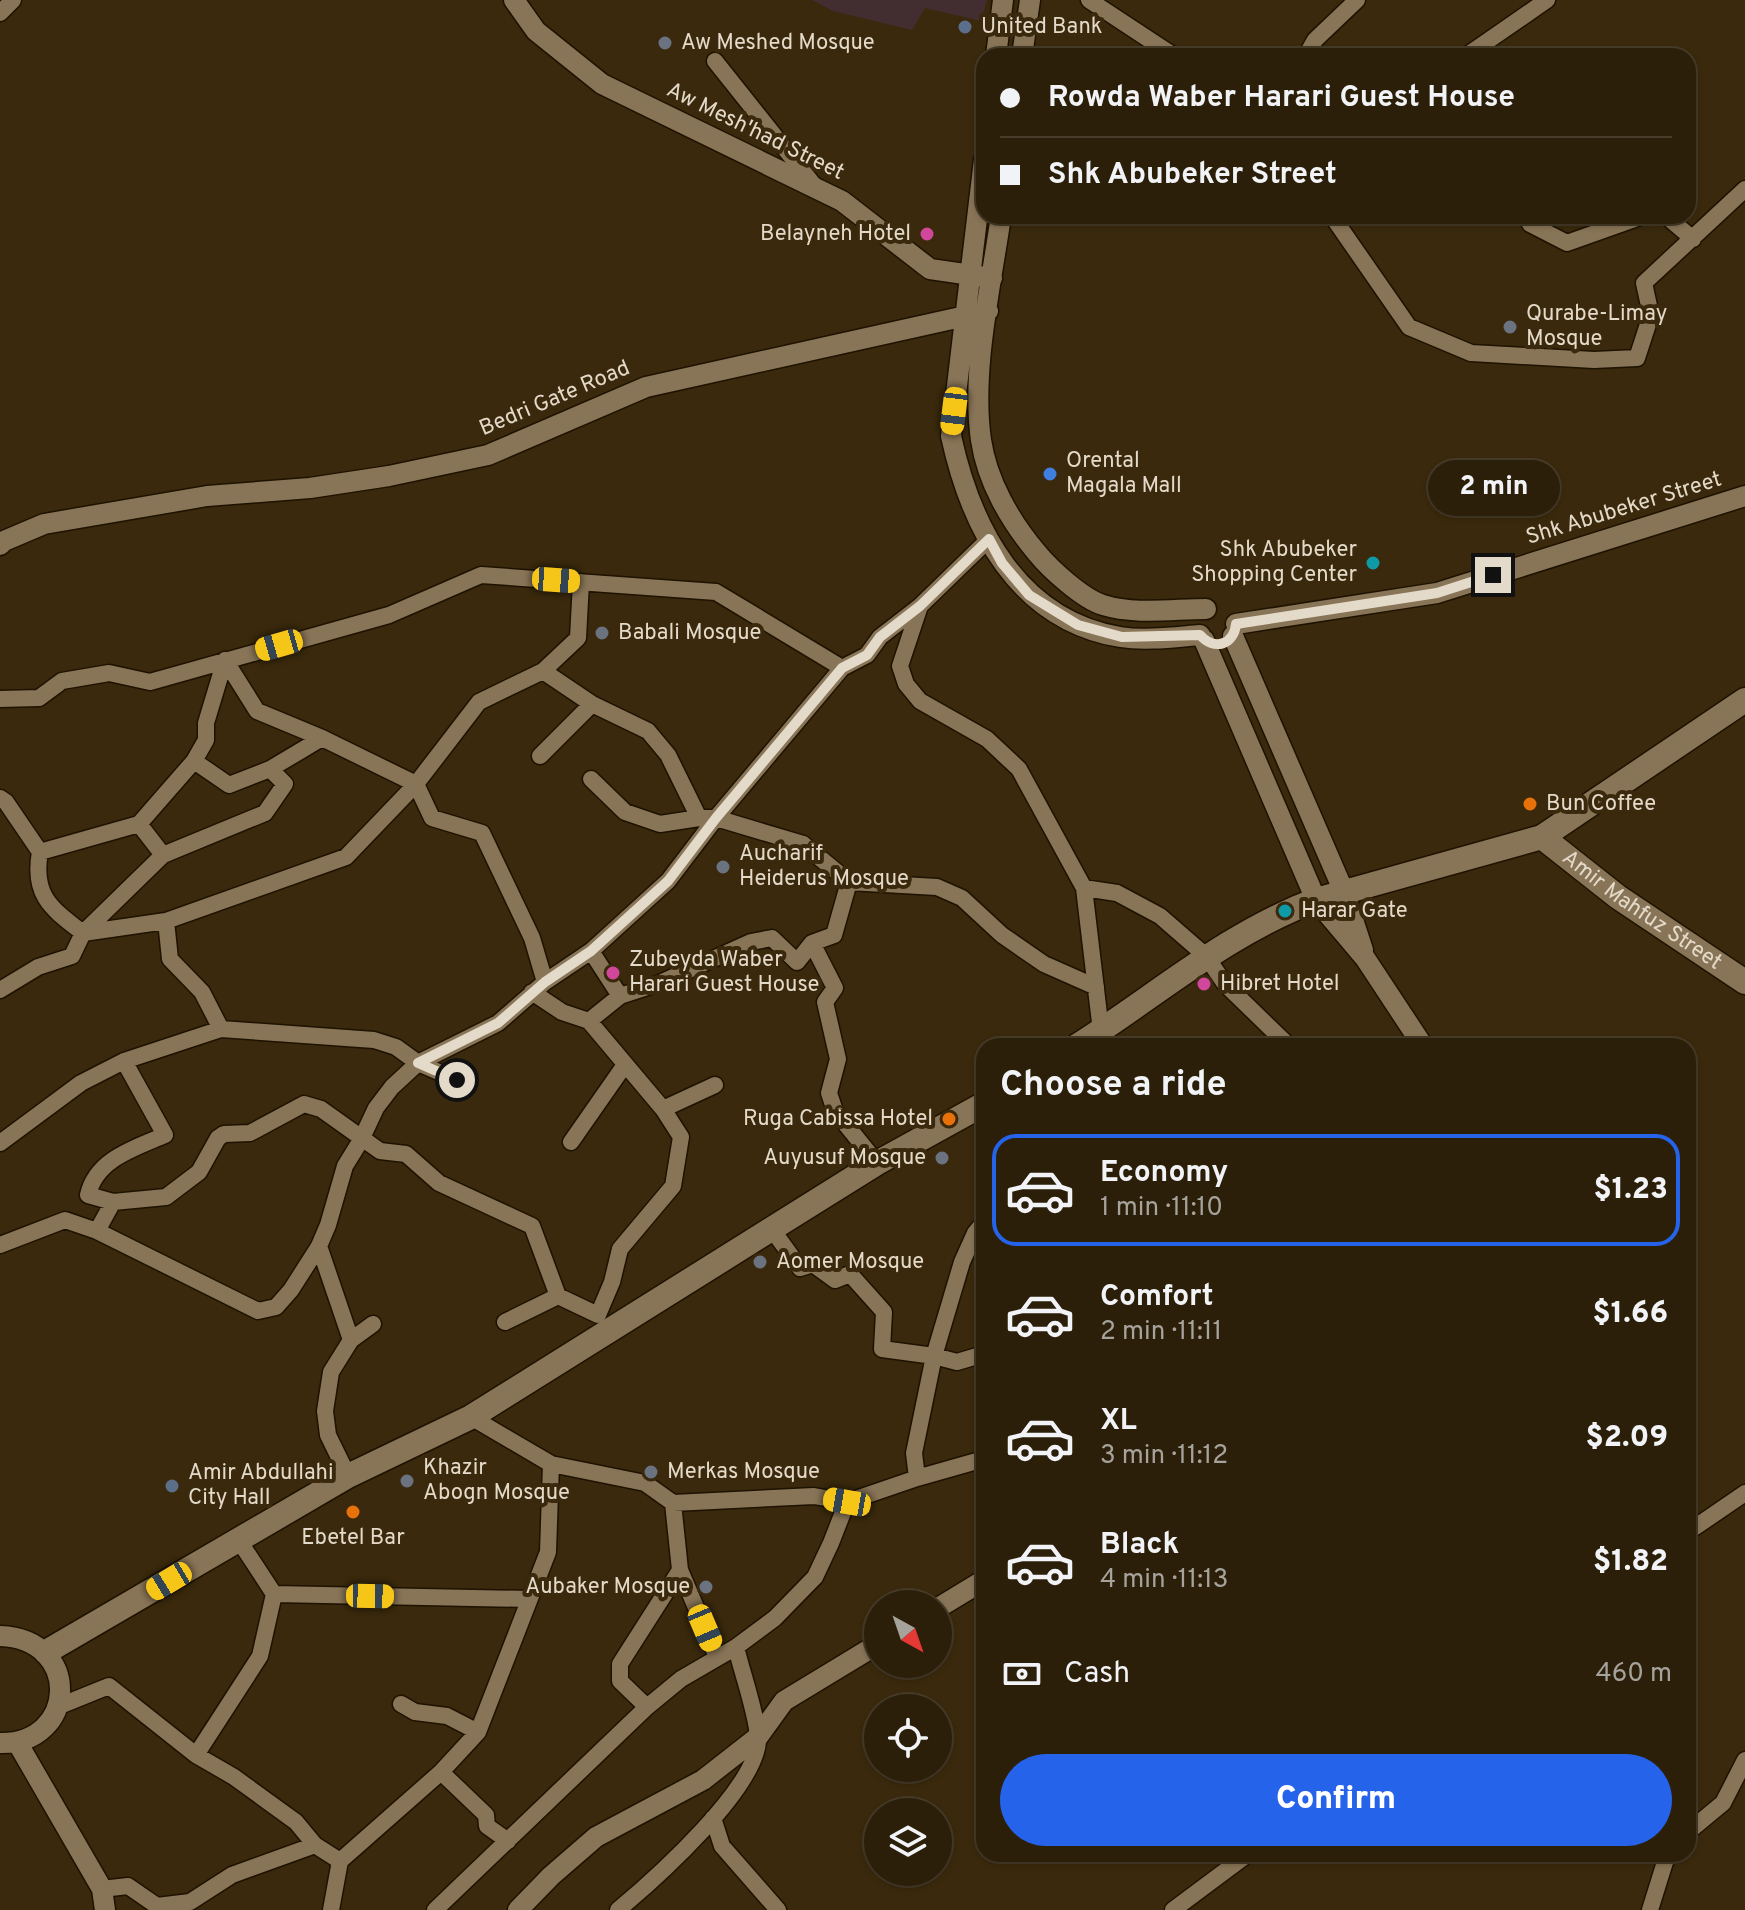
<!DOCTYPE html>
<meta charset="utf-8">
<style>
body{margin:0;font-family:Overpass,sans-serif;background:#382c17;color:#f1f3f6;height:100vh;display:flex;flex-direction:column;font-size:30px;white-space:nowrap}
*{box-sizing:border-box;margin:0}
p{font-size:26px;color:#a6a29c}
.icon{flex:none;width:44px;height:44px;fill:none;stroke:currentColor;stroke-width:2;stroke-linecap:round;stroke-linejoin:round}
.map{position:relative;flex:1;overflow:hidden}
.side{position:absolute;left:976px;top:1038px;width:720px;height:824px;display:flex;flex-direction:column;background:#2c1f09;border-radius:24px;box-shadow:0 2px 6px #0004,0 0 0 2px #483d2a}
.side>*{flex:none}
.hud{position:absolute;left:976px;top:48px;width:720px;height:176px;border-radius:24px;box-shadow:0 2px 6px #0004,0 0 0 2px #483d2a;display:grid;align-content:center;height:176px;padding:0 24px;background:#2c1f09}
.needle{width:52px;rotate:140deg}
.tools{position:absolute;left:864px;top:1590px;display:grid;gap:16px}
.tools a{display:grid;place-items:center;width:88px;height:88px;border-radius:50%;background:#2c1f09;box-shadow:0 2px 6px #0004,0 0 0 2px #483d2a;font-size:40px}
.end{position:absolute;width:36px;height:36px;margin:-18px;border:10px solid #e4dac9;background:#111;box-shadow:0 0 0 4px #111}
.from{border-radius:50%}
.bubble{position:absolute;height:56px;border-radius:28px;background:#2c1f09;box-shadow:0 2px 6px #0004,0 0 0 2px #483d2a;font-size:26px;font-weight:800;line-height:56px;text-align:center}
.car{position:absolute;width:24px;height:48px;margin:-24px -12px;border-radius:10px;box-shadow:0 0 6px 2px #0007;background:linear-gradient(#f5c518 24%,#345 0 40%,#f5c518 0 76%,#345 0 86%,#f5c518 0)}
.hud b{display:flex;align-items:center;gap:28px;height:76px;font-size:30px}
.hud b+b{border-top:2px solid #483d2a}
.hud i{width:20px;height:20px;background:#f1f3f6}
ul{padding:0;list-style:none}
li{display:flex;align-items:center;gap:24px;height:112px;margin:0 16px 12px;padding:0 8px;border:4px solid transparent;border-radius:24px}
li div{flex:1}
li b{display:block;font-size:30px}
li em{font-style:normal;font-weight:800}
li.current{border-color:#2563eb}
li>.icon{width:72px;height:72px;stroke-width:1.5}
h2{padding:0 24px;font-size:36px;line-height:96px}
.pay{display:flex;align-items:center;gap:20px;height:88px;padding:0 24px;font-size:30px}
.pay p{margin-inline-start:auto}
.action{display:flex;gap:16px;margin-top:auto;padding:16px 24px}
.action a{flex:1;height:92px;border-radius:48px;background:#2563eb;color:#fff;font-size:32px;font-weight:800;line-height:92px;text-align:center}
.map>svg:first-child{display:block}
.commercial{fill:#422e30}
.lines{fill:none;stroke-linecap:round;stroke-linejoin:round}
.minor-casing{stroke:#1e1200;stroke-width:19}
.tertiary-casing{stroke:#1e1200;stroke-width:23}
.secondary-casing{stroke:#1e1200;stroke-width:27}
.minor{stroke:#887456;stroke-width:16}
.tertiary{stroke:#887456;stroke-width:20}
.secondary{stroke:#887456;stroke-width:24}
.route{stroke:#e4dac9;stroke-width:10}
.service-dot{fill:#5c6f8a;stroke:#3a290c;stroke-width:3}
.worship-dot{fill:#6b7280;stroke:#3a290c;stroke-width:3}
.hotel-dot{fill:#d1479c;stroke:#3a290c;stroke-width:3}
.shop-dot{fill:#3f7fe0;stroke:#3a290c;stroke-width:3}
.culture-dot{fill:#0f9aa8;stroke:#3a290c;stroke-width:3}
.food-dot{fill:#e8710a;stroke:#3a290c;stroke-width:3}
.labels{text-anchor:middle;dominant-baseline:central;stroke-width:8;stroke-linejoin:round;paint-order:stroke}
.poi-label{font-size:22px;fill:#e4dac9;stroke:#3a290c;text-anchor:start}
.street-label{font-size:22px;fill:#e4dac9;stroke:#3a290c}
</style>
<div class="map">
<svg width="1745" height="1910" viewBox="0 0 1745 1910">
<rect width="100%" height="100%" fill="#3a290c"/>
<path class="commercial" d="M812 0H987L981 21 925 8 912 30 833 11Z"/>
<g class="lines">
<g class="minor-casing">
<path id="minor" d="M1089 0 1174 56
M0 13 13 0
M1306 56 1315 40 1357 0
M1466 56 1547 0
M715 61 817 189
M1332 216 1409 327 1471 353 1594 360 1637 358 1651 315 1644 283 1745 189
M1527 216 1530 224 1567 243 1643 216
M1666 216 1693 239
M920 606 900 666 906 684 920 701 987 739 1019 769 1084 888 1101 1031
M225 660 257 711 322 738 416 784 432 818 482 833 532 938 545 982
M543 671 578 638 581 582
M0 699 39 698 62 681 109 673 150 682 389 615 481 575 716 592 842 668
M540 756 592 704
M194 761 206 740V723L225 660
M591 779 625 812 660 824 699 818
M0 798 6 802 40 852C32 896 52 909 83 933L166 921
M139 824 163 855
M40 852 139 824 194 761 229 785 270 769 322 738
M1084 888 1117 893 1160 916 1206 956 1225 984 1289 1046
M812 943 834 935 849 882
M591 951 620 996 660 983 751 942 772 938 797 962 812 943 835 988 825 1002 838 1059 829 1093 835 1111 877 1163
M0 990 38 967 72 956 83 933 163 855 265 813 285 784 270 769
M589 1021 620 996
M221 1029 202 992 170 959 166 921 346 857 416 784 479 702 543 671 592 704 648 731 668 755 699 818H716L803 844 849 882 937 887 962 898 1002 935 1044 964 1096 987
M663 1109 715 1085
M571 1142 624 1066
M0 1143 81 1083 124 1061 221 1029 374 1040 396 1047 418 1063 457 1080
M113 1202 88 1195C96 1159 135 1148 165 1135L124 1061
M771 1228 800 1268 813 1264 835 1280 850 1274 884 1312 882 1349 934 1356 957 1362 984 1354
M97 1231 113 1202 166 1197 199 1172 218 1138 224 1134 250 1133 304 1104 321 1109 380 1151 406 1154 439 1183 532 1226 558 1296 598 1315 612 1282 620 1249 673 1186 681 1137 663 1109 589 1021 562 1012 532 992
M0 1245 65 1220 97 1231 258 1311 276 1307 291 1290 319 1246 328 1225 345 1166 361 1140 376 1108 392 1087 418 1063 498 1023 545 982 591 951 668 881 716 818 842 668 867 655 880 637 920 606 989 539
M319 1246 351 1340
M505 1322 558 1296
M551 1464 645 1483 673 1503 814 1496 847 1502
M348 1476 328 1435 325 1411 331 1372 351 1340 373 1324
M917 1478 914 1453 934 1356 962 1262 975 1233 984 1222
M1688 1532 1745 1493
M680 1570 717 1657
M274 1594 529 1599
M401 1704 415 1712 447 1716 478 1732
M57 1707 109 1686 196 1755 234 1777 296 1822 315 1845 340 1861
M647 1707 620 1681V1664L680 1570 673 1503
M196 1755 260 1656 274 1594 238 1539
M441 1772 486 1815 487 1826 508 1841
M713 1818 722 1846 778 1910
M1688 1832 1723 1803 1745 1760
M102 1889 128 1886 157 1906 190 1902 232 1875 315 1845
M331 1910 340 1861 441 1772 478 1732 548 1552 551 1464 471 1417
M435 1910 647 1707 681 1679 736 1647 775 1618 815 1577 831 1543 847 1502 917 1478 984 1459
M618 1910C654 1880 761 1785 758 1737 756 1711 742 1673 736 1647
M1173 1910 1248 1854
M1650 1910 1665 1862 1670 1854"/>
</g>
<g class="tertiary-casing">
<path id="tertiary" d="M514 0 536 31 602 84 842 201 930 269 992 278
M996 56 1003 0
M1022 56 1030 0
M984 160 951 436C971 528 1018 620 1120 637 1146 641 1175 637 1200 635
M1001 216C991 286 971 371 981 440 987 481 1010 521 1037 553 1050 569 1083 599 1103 605 1135 615 1174 609 1206 609
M0 545 4 541 44 524 207 496 310 488 389 476 488 455 646 387 988 311
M1236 624 1437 593 1745 496
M1233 636 1344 892 1363 950
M1204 640 1316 900 1365 958 1423 1046
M938 1608 984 1580
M0 1636C83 1639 77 1745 0 1743
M17 1742 102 1889 105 1910
M518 1910 551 1876 596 1837 703 1780 758 1737 784 1701 878 1644"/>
</g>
<g class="secondary-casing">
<g id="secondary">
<path id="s1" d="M1542 837 1618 897 1745 982"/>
<path d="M1077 1046C1156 996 1227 933 1316 900L1542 837 1745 700"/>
<path d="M46 1652 348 1476 471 1417 877 1163 984 1104"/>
</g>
</g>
<use href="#minor" class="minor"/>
<use href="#tertiary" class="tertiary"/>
<use href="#secondary" class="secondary"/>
</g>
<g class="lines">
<path class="route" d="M457 1080 418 1063 498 1023 545 982 591 951 668 881 716 818 842 668 867 655 880 637 920 606 989 539 1002 563 1029 595 1078 625 1122 637 1200 635C1214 651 1234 645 1236 624L1437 593 1493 575"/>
</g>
<g class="service-dot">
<circle cx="965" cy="27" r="8"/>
<circle cx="172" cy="1486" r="8"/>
</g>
<g class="worship-dot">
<circle cx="665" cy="43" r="8"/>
<circle cx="1510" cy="327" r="8"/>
<circle cx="602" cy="633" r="8"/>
<circle cx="723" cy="867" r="8"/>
<circle cx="942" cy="1158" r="8"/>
<circle cx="760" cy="1262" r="8"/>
<circle cx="651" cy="1472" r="8"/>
<circle cx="407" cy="1481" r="8"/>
<circle cx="706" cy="1587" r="8"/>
</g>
<g class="hotel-dot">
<circle cx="927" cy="234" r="8"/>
<circle cx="613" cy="973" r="8"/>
<circle cx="1204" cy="984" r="8"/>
</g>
<circle class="shop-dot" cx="1050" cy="474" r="8"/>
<g class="culture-dot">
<circle cx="1373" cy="563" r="8"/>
<circle cx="1285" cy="911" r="8"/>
</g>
<g class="food-dot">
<circle cx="1530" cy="804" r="8"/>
<circle cx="949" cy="1119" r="8"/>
<circle cx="353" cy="1512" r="8"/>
</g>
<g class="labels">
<g class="poi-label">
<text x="981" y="27">United Bank</text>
<text x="681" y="43">Aw Meshed Mosque</text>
<text x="911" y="234" text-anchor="end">Belayneh Hotel</text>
<text x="1526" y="314">Qurabe-Limay<tspan x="1526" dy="25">Mosque</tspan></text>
<text x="1066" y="461">Orental<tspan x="1066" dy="25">Magala Mall</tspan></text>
<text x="1357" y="550" text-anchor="end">Shk Abubeker<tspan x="1357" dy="25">Shopping Center</tspan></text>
<text x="618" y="633">Babali Mosque</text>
<text x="1546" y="804">Bun Coffee</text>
<text x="739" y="854">Aucharif<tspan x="739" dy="25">Heiderus Mosque</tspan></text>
<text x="1301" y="911">Harar Gate</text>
<text x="629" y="960">Zubeyda Waber<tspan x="629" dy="25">Harari Guest House</tspan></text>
<text x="1220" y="984">Hibret Hotel</text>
<text x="933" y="1119" text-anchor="end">Ruga Cabissa Hotel</text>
<text x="926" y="1158" text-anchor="end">Auyusuf Mosque</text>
<text x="776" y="1262">Aomer Mosque</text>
<text x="423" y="1468">Khazir<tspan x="423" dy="25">Abogn Mosque</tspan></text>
<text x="667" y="1472">Merkas Mosque</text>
<text x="188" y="1473">Amir Abdullahi<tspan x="188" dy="25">City Hall</tspan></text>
<text x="353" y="1538" text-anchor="middle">Ebetel Bar</text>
<text x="690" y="1587" text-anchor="end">Aubaker Mosque</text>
</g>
<g class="street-label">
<text transform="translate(755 132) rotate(26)">Aw Mesh'had Street</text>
<text transform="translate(555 399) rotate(-23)">Bedri Gate Road</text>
<text transform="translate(1624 509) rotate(-17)">Shk Abubeker Street</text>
<text stroke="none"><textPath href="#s1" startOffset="124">Amir Mahfuz Street</textPath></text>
</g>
</g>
</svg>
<div class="tools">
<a><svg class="needle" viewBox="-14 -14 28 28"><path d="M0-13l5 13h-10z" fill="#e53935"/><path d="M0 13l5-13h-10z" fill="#a6a29c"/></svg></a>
<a><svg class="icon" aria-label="locate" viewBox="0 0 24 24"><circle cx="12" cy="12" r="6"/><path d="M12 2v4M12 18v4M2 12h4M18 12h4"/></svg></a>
<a><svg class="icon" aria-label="layers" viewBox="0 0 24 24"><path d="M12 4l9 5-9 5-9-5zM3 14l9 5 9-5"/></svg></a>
</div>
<i class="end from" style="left:457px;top:1080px"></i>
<i class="end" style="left:1493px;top:575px"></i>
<div class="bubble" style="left:1428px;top:460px;width:132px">2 min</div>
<i class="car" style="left:954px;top:411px;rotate:187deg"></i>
<i class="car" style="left:556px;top:580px;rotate:94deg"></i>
<i class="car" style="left:279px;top:645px;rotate:254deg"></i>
<i class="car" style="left:847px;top:1502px;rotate:280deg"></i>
<i class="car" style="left:169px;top:1581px;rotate:239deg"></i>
<i class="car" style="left:370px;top:1596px;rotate:91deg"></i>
<i class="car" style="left:705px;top:1628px;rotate:157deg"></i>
<div class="hud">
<b><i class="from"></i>Rowda Waber Harari Guest House</b>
<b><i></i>Shk Abubeker Street</b>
</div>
<section class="side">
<h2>Choose a ride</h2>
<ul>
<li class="current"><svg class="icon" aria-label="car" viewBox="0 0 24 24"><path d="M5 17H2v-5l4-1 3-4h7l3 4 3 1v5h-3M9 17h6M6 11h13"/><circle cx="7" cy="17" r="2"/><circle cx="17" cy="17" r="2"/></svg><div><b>Economy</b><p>1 min · 11:10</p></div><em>$1.23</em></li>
<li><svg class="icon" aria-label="car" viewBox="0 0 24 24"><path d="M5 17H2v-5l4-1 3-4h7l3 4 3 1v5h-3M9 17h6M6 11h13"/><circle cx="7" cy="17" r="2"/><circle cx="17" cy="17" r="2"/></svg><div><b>Comfort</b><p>2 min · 11:11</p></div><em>$1.66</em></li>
<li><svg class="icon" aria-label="car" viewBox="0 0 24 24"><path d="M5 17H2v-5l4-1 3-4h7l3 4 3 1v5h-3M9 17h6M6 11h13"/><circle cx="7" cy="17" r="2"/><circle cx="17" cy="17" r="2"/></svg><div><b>XL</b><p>3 min · 11:12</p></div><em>$2.09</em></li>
<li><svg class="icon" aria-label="car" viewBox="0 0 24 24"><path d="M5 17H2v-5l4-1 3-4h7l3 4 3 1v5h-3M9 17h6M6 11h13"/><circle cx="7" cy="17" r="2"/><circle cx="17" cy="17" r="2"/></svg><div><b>Black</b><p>4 min · 11:13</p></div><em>$1.82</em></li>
</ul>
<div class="pay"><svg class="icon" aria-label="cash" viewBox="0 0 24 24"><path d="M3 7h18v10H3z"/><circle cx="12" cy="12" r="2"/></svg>Cash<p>460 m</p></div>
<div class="action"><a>Confirm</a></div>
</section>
</div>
